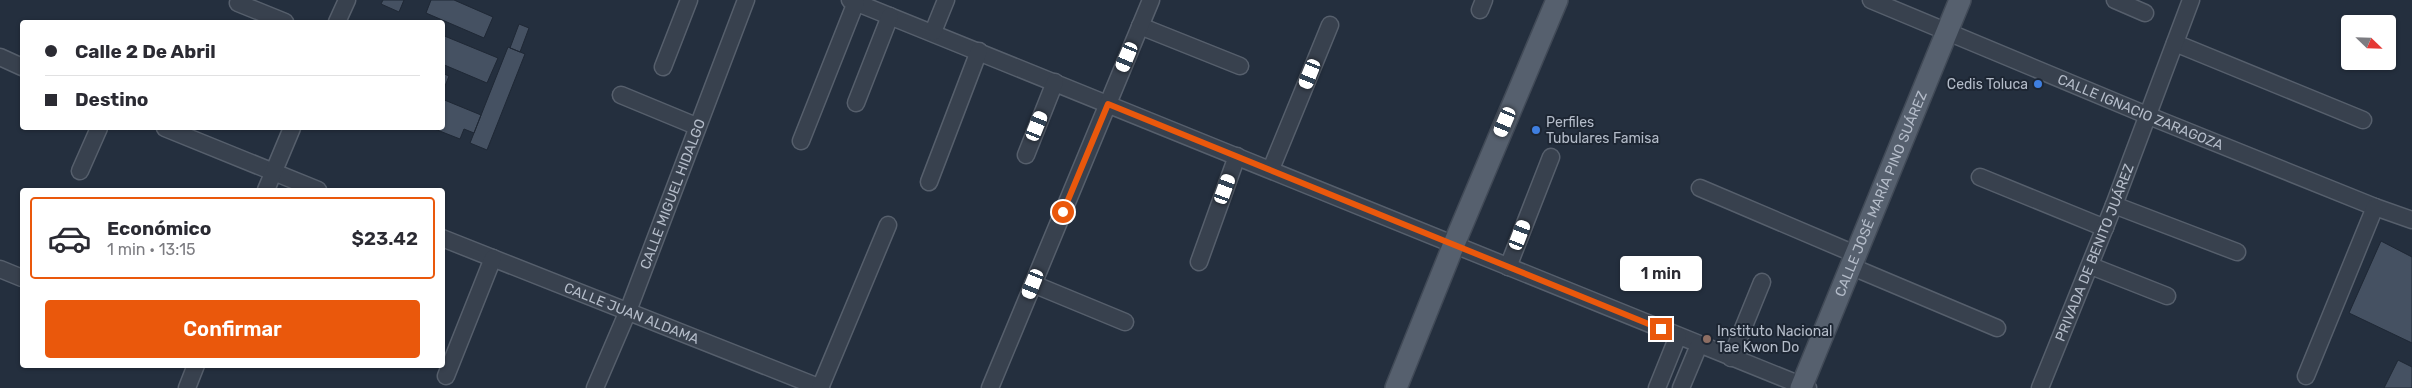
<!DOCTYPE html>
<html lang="es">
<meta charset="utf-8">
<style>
body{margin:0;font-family:Rubik,sans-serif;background:#f2f2f3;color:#2b2b33;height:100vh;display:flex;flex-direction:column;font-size:19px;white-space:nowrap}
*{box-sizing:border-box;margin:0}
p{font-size:16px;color:#7c7c81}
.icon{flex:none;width:28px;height:28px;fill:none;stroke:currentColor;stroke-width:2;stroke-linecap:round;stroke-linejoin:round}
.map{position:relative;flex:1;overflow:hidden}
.drawer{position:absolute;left:20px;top:188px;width:425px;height:180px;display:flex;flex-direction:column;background:#fff;border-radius:5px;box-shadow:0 1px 4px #0004}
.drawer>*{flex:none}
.banner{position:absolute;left:20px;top:20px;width:425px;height:110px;border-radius:5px;box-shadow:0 1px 4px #0004;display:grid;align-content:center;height:110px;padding:0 25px;background:#fff}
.needle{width:32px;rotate:113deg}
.controls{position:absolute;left:2341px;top:15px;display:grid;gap:10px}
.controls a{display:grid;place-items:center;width:55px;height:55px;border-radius:5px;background:#fff;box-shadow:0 1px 4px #0004;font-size:25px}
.end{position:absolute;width:22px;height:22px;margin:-11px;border:6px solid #ea580c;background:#fff;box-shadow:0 0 0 2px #fff}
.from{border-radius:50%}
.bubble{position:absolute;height:35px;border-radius:5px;background:#fff;box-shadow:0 1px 4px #0004;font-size:16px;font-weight:600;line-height:35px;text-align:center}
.car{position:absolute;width:15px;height:30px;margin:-15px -8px;border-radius:6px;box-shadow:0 0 4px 1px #0007;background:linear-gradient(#fff 24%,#345 0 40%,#fff 0 76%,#345 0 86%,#fff 0)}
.banner b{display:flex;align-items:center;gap:18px;height:48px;font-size:19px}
.banner b+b{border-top:1px solid #e1e1e2}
.banner i{width:12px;height:12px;background:#2b2b33}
ul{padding:9px 0 0;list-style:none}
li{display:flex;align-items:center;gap:15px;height:82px;margin:0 10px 8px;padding:0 15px;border:2px solid transparent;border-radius:5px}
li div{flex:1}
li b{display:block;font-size:19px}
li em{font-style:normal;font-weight:600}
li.selected{border-color:#ea580c}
li>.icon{width:45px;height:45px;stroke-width:1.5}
.button{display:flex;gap:10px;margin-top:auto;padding:10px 25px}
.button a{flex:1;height:58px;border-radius:5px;background:#ea580c;color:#fff;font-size:20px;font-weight:600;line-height:58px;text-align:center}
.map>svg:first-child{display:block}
.building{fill:#455162;stroke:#1f2835}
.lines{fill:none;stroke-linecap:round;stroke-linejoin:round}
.minor-casing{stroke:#565f6c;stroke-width:19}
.major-casing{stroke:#414a57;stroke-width:24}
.minor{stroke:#38414e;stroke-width:16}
.major{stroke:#56606e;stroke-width:21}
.route{stroke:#ea580c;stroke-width:6}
.shop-dot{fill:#3f7fe0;stroke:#1d2633;stroke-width:2}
.education-dot{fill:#8d6e63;stroke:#1d2633;stroke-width:2}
.labels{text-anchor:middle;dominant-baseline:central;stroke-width:4;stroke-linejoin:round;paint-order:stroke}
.poi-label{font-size:14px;fill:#b4bcc9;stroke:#1d2633;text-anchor:start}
.street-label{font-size:14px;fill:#b4bcc9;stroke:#1d2633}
</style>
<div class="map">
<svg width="2412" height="388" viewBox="0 0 2412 388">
<rect width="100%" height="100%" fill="#242f3e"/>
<path class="building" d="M383 0H404L399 12 381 4Z
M431 0H454L493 17 484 38 426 13Z
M519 24 529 28 520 52 510 48Z
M442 35 498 58 487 83 442 64Z
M508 47 525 54 487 150 470 143Z
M442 73 449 76 443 91H442Z
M442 99 481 115 474 133 464 129 460 139 432 128H442Z
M2381 241 2412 257V343L2349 313Z
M2398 360 2412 367V388H2384Z"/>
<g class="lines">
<g class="minor-casing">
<g id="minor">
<path d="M850 0 1808 388"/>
<path id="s1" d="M1871 0 2149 116 2375 207 2412 220"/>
<path d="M2115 0 2145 13"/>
<path d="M238 3 285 22"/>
<path d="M1480 10 1484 0"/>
<path d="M337 22 347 0"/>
<path d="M1140 26 1240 66"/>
<path d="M933 32 946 0"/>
<path d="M2175 43 2363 120"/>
<path d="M0 57 22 67"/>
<path d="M663 67 689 0"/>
<path d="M621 95 696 126"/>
<path d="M856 103 890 16"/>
<path d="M165 128 318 190"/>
<path d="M801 141 856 2"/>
<path d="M1026 155 1055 82"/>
<path d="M1271 169 1330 25"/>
<path d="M80 171 99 128"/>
<path d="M1980 177 2105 228"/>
<path d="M929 182 979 51"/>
<path d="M1700 188 1855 254"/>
<path d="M266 190 292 128"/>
<path d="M2114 205 2237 252"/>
<path id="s2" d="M442 238 821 388"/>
<path d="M1199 262 1237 156"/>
<path d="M1850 266 1997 328"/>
<path d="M2091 266 2167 296"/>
<path d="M1508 267 1551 157"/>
<path d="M0 269 22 278"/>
<path d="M1033 284 1125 322"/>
<path d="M1731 358 1762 282"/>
<path d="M446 376 493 258"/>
<path d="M2306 376 2375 207"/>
<path d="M187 388 196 365"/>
<path id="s3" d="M595 388 628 311 746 0"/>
<path d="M820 388 888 225"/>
<path d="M990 388 1151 0"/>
<path d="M1657 388 1678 336"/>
<path d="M1681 388 1699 345"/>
<path id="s4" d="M2040 388 2114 205 2191 0"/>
</g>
</g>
<g class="major-casing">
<g id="major">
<path d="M1396 388 1454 244 1557 0"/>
<path id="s5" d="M1801 388 1960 0"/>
</g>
</g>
<use href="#minor" class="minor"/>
<use href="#major" class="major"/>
</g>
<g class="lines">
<path class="route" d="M1063 212 1108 104 1661 329"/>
</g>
<g class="shop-dot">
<circle cx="2038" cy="84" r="5"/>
<circle cx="1536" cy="130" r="5"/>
</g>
<circle class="education-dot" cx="1707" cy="339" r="5"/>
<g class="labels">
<g class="poi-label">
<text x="2028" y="84" text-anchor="end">Cedis Toluca</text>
<text x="1546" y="122">Perfiles<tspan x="1546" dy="16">Tubulares Famisa</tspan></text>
<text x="1717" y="331">Instituto Nacional<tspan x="1717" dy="16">Tae Kwon Do</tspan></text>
</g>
<g class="street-label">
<text stroke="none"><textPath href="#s1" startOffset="292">CALLE IGNACIO ZARAGOZA</textPath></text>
<text stroke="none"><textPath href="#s3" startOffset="209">CALLE MIGUEL HIDALGO</textPath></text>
<text stroke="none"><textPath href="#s5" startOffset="210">CALLE JOSÉ MARÍA PINO SUÁREZ</textPath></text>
<text stroke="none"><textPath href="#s4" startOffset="146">PRIVADA DE BENITO JUÁREZ</textPath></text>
<text stroke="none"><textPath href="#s2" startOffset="204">CALLE JUAN ALDAMA</textPath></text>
</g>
</g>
</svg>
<div class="controls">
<a><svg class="needle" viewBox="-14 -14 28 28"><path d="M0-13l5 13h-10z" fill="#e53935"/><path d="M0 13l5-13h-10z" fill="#7c7c81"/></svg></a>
</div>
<i class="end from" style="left:1063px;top:212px"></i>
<i class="end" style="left:1661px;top:329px"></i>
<div class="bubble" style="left:1620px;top:256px;width:82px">1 min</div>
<i class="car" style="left:1127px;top:57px;rotate:203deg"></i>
<i class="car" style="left:1310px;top:74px;rotate:202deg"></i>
<i class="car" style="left:1505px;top:122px;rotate:203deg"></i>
<i class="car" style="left:1037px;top:126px;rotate:22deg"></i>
<i class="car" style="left:1225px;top:189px;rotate:20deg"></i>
<i class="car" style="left:1520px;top:235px;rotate:21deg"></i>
<i class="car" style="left:1033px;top:284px;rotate:202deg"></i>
<div class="banner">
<b><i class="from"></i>Calle 2 De Abril</b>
<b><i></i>Destino</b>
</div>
<section class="drawer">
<ul>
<li class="selected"><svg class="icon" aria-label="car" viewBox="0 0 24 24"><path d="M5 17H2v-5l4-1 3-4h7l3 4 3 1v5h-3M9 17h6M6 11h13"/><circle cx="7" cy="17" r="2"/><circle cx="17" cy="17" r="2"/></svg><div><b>Económico</b><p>1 min · 13:15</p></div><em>$23.42</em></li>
</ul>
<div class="button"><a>Confirmar</a></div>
</section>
</div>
